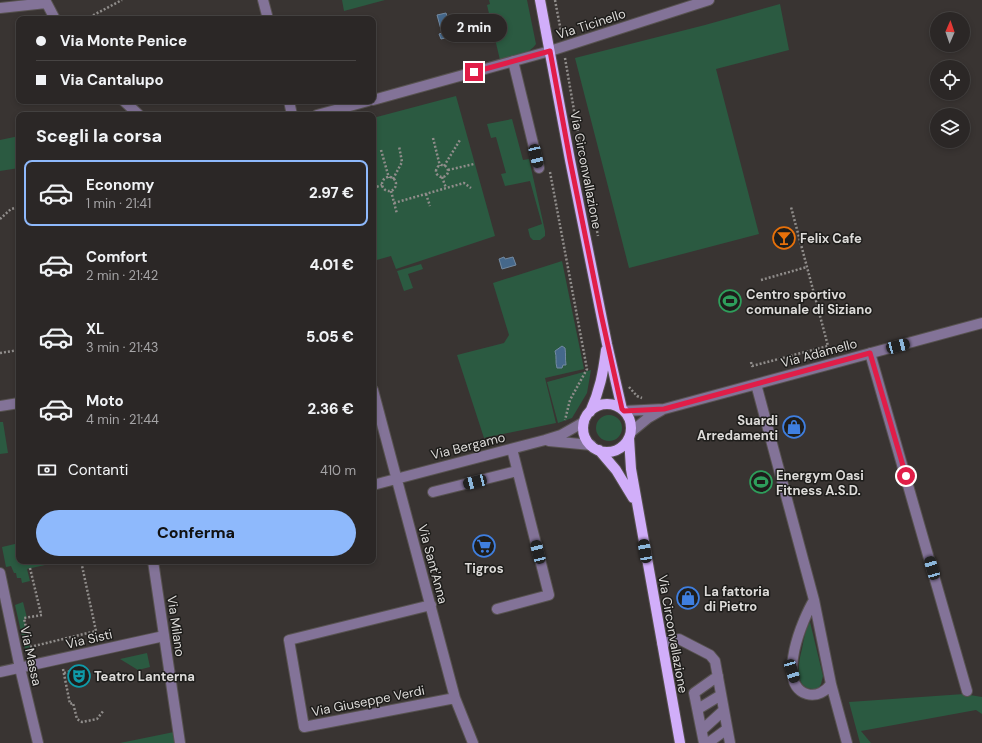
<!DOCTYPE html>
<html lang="it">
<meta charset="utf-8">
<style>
body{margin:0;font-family:"DM Sans",sans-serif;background:#373332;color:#f1f3f6;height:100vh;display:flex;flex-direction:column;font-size:15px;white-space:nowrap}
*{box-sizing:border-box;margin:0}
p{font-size:13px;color:#a6a5a7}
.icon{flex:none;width:22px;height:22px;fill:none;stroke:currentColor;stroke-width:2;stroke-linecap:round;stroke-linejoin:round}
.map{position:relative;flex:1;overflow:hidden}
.drawer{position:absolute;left:16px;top:112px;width:360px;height:452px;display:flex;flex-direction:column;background:#2b2726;border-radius:8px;box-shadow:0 2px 6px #0003,0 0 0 1px #474443}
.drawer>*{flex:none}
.banner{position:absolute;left:16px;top:16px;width:360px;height:88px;border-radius:8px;box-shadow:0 2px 6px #0003,0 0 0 1px #474443;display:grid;align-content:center;height:88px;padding:0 20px;background:#2b2726}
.needle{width:26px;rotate:2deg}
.buttons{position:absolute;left:930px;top:12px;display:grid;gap:8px}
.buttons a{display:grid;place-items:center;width:40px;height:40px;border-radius:50%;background:#2b2726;box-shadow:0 2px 6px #0003,0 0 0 1px #474443;font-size:20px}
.end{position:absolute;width:18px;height:18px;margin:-9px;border:5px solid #e11d48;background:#fff;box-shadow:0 0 0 2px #fff}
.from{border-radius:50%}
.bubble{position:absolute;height:28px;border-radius:14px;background:#2b2726;box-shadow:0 2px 6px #0003,0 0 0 1px #474443;font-size:13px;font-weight:800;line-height:28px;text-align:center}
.car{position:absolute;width:12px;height:24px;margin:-12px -6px;border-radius:5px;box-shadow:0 0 3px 1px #0007;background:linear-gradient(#222 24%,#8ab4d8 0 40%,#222 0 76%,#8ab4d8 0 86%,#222 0)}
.banner b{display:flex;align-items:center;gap:14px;height:38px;font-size:15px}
.banner b+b{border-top:1px solid #474443}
.banner i{width:10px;height:10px;background:#f1f3f6}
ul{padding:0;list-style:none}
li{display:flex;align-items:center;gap:12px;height:66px;margin:0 8px 6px;padding:0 12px;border:2px solid transparent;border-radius:8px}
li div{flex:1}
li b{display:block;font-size:15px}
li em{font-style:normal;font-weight:800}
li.on{border-color:#8eb9fc}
li>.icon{width:36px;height:36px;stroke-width:1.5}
h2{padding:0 20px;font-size:18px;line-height:48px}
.pay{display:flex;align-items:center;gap:10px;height:44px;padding:0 20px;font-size:15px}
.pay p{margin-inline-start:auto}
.button{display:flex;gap:8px;margin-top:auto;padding:8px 20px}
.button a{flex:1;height:46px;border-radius:24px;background:#8eb9fc;color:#111;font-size:16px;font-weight:800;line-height:46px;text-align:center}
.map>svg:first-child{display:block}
.green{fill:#2b5a41}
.water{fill:#45688b;stroke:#738aa2}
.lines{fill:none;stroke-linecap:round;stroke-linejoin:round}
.minor-casing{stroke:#575250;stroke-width:12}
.major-casing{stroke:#575250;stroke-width:12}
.path{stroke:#908d8b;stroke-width:2.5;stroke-dasharray:2 2;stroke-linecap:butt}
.minor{stroke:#837398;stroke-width:10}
.major{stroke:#d1aefa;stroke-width:10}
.route{stroke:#e11d48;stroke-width:5}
.labels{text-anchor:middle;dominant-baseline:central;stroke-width:3;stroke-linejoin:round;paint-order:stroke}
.street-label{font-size:13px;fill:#dddbd9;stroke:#1e1d1b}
.poi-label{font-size:13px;font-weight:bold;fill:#dddbd9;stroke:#1e1d1b;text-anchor:start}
</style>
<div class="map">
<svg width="982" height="743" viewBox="0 0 982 743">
<rect width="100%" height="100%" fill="#393432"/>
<path class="green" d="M342 0H385L344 11Z
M489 0H527L536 44C529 55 512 57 500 60L487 5 490 4Z
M780 4 789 50 716 69 759 234 629 268 575 58 705 25Z
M456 96 495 236 396 269 391 256 373 261V118Z
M512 119 523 160 529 159 545 231V236L540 240H533L530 237 528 229 542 224 530 181 505 186 501 174 506 173 496 137 491 138 487 124Z
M19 136V168L0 171V140Z
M562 261 584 369 545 378 556 423 484 438 457 355 504 343 509 335 493 283Z
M421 264 423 269 408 274 413 288 404 291 397 271Z
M591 370 587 393 572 418 558 423 547 382Z
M596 428a13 13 0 1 1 26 0a13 13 0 1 1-26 0Z
M0 422H3L8 453 0 454Z
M19 543V561H63L27 569 30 581 22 583 21 578H17L16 573H14L11 566 6 567 2 547Z
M23 602 27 618 24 619 30 647 25 649 15 605Z
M810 622 823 676 821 684 818 689C793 692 798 664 802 649 804 639 805 631 810 622Z
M147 653 150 667 138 670 120 659Z
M964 694 982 697V714L976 710 861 731 871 743H860L849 702Z
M174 732 175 743H120Z"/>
<path class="water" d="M446 13 452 32 444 34 445 38 441 39 439 34 442 33 437 15Z
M504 257 505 259 513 257 516 265 502 269 499 259Z
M562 346 565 348C566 354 565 358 566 365H563L562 368H557C555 362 557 357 555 351Z"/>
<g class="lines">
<g class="minor-casing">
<path id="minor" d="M45 0 55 19
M263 0 268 19
M0 8 46 3
M513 61 539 168
M373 100 550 51 709 0
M124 101 139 115
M289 101 292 115
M317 115 368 101
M870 353 967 691
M756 384 814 600 831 684C826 691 817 697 807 694 775 684 803 618 814 600
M373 390 455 698 473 743
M0 406 19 403
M624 411 664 409 982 323
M631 432 648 418 662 410
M549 441 591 445
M373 485 545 440 561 435 584 422
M433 492 517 471
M153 561 180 743
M0 573 20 668 38 743
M431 605 289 640 304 727 455 698
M497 609 549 595 512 449
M662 643 679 639 710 655 715 661 730 743
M0 672 164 636
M831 684 847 743
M698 709 721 695
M702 730 724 710
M704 743 694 693 718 676
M708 743 727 729"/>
</g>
<g class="major-casing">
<path id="major" d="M540 0 570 160 607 344 622 409
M583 428a24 24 0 1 1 48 0a24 24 0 1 1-48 0Z
M590 412C600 390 603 373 606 350
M629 438 631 469 680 743
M599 450 616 470 633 498"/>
</g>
<path class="path" d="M555 0 562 37
M86 19 122 0
M565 58 576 122 598 236
M433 138 440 166
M381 150 389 178
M436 171a6 6 0 1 1 12 0a6 6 0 1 1-12 0Z
M444 166 460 140
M448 170 474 164
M550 172 587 369 570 400 565 420
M442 177 446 188
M382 184a7 7 0 1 1 14 0a7 7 0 1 1-14 0Z
M393 179 402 162 399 146
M373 188 382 185
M391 191 397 214
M426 194 430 206
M394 203 464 183 471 188
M0 219 11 209 19 207
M761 280 807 267
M0 353 19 350
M751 362 752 366 828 346 791 207
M629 387 637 396 642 398
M30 568 41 614
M42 615 24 618 30 647 96 631 81 561
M63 669 70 704 73 703 77 719 82 722 97 719 104 710
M64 673 74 670V673"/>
<use href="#minor" class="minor"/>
<use href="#major" class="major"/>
</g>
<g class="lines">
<path class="route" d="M474 72 550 51 570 160 601 314 622 409 624 411 664 409 870 353 906 476"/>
</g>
<defs>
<g id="bar-ring" transform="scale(1.15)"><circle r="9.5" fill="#1e1d1b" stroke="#e8710a" stroke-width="1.5"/><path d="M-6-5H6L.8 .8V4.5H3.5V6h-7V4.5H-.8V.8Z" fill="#e8710a"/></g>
<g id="stadium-ring" transform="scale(1.15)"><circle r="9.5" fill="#1e1d1b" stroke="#2e9e5b" stroke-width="1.5"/><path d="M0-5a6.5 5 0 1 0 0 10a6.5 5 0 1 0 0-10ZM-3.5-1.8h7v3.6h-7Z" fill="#2e9e5b"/></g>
<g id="shop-ring" transform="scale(1.15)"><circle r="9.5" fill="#1e1d1b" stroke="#3f7fe0" stroke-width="1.5"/><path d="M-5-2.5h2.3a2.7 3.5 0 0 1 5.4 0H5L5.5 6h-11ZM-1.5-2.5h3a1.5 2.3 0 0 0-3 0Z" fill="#3f7fe0"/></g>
<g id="supermarket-ring" transform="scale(1.15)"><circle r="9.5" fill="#1e1d1b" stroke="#3f7fe0" stroke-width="1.5"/><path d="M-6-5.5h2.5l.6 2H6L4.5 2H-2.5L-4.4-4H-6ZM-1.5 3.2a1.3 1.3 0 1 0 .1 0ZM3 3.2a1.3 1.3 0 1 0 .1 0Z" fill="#3f7fe0"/></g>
<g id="theatre-ring" transform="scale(1.15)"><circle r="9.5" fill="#1e1d1b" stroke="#0f9aa8" stroke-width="1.5"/><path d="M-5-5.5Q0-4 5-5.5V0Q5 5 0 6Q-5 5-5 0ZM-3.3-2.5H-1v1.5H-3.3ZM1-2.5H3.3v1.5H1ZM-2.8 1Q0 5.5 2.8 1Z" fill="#0f9aa8"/></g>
</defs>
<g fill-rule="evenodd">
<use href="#bar-ring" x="784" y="238"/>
<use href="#stadium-ring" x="730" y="301"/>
<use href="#shop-ring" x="794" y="427"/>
<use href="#stadium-ring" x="761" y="482"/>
<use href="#supermarket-ring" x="484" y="546"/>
<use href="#shop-ring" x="688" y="598"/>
<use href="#theatre-ring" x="79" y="676"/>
</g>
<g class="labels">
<g class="street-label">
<text transform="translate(591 24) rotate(-18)">Via Ticinello</text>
<text transform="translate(586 170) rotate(79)">Via Circonvallazione</text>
<text transform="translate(819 353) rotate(-15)">Via Adamello</text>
<text transform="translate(468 446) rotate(-14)">Via Bergamo</text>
<text transform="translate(433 564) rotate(75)">Via Sant'Anna</text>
<text transform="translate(176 626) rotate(82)">Via Milano</text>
<text transform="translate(673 634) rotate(80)">Via Circonvallazione</text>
<text transform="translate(89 639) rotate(-13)">Via Sisti</text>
<text transform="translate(31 656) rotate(78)">Via Massa</text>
<text transform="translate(368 701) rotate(-11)">Via Giuseppe Verdi</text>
</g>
<g class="poi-label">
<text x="800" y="238">Felix Cafe</text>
<text x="746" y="294">Centro sportivo<tspan x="746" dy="15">comunale di Siziano</tspan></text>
<text x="778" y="420" text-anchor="end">Suardi<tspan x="778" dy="15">Arredamenti</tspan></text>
<text x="776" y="475">Energym Oasi<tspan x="776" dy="15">Fitness A.S.D.</tspan></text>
<text x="484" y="568" text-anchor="middle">Tigros</text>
<text x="704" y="591">La fattoria<tspan x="704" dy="15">di Pietro</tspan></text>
<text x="94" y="676">Teatro Lanterna</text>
</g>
</g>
</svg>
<div class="buttons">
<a><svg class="needle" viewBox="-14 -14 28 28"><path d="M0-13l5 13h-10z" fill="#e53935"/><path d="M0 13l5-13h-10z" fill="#a6a5a7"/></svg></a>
<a><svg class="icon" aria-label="locate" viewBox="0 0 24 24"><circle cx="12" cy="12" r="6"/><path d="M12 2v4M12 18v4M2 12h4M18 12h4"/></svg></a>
<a><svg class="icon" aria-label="layers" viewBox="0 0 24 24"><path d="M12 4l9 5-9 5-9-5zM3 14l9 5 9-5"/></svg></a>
</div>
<i class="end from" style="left:906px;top:476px"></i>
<i class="end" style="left:474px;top:72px"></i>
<div class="bubble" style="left:441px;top:14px;width:66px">2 min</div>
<i class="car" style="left:536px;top:156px;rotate:167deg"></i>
<i class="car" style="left:898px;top:346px;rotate:75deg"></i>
<i class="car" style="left:475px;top:482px;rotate:256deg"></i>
<i class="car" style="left:645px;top:551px;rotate:350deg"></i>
<i class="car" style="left:538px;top:552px;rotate:346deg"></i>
<i class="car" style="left:932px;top:568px;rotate:344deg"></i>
<i class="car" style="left:792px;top:671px;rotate:163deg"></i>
<div class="banner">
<b><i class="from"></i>Via Monte Penice</b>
<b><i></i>Via Cantalupo</b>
</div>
<section class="drawer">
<h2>Scegli la corsa</h2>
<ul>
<li class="on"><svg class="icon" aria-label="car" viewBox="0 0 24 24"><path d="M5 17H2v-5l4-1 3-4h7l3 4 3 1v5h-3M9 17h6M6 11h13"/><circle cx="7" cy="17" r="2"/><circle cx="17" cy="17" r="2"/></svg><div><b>Economy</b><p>1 min · 21:41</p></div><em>2.97 €</em></li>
<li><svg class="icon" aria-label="car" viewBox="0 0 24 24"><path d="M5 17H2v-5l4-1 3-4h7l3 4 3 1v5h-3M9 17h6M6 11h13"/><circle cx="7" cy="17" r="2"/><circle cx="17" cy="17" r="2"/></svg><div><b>Comfort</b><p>2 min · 21:42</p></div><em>4.01 €</em></li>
<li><svg class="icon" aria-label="car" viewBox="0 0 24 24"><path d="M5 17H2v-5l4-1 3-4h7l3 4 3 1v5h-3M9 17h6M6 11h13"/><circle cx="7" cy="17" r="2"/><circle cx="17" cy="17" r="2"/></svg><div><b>XL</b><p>3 min · 21:43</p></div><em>5.05 €</em></li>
<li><svg class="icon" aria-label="car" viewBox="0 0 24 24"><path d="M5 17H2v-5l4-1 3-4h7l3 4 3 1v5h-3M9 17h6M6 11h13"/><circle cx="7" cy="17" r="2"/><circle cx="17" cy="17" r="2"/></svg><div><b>Moto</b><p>4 min · 21:44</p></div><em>2.36 €</em></li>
</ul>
<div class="pay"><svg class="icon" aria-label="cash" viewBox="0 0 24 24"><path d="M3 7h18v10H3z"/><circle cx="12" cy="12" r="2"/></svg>Contanti<p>410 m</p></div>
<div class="button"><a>Conferma</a></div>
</section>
</div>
